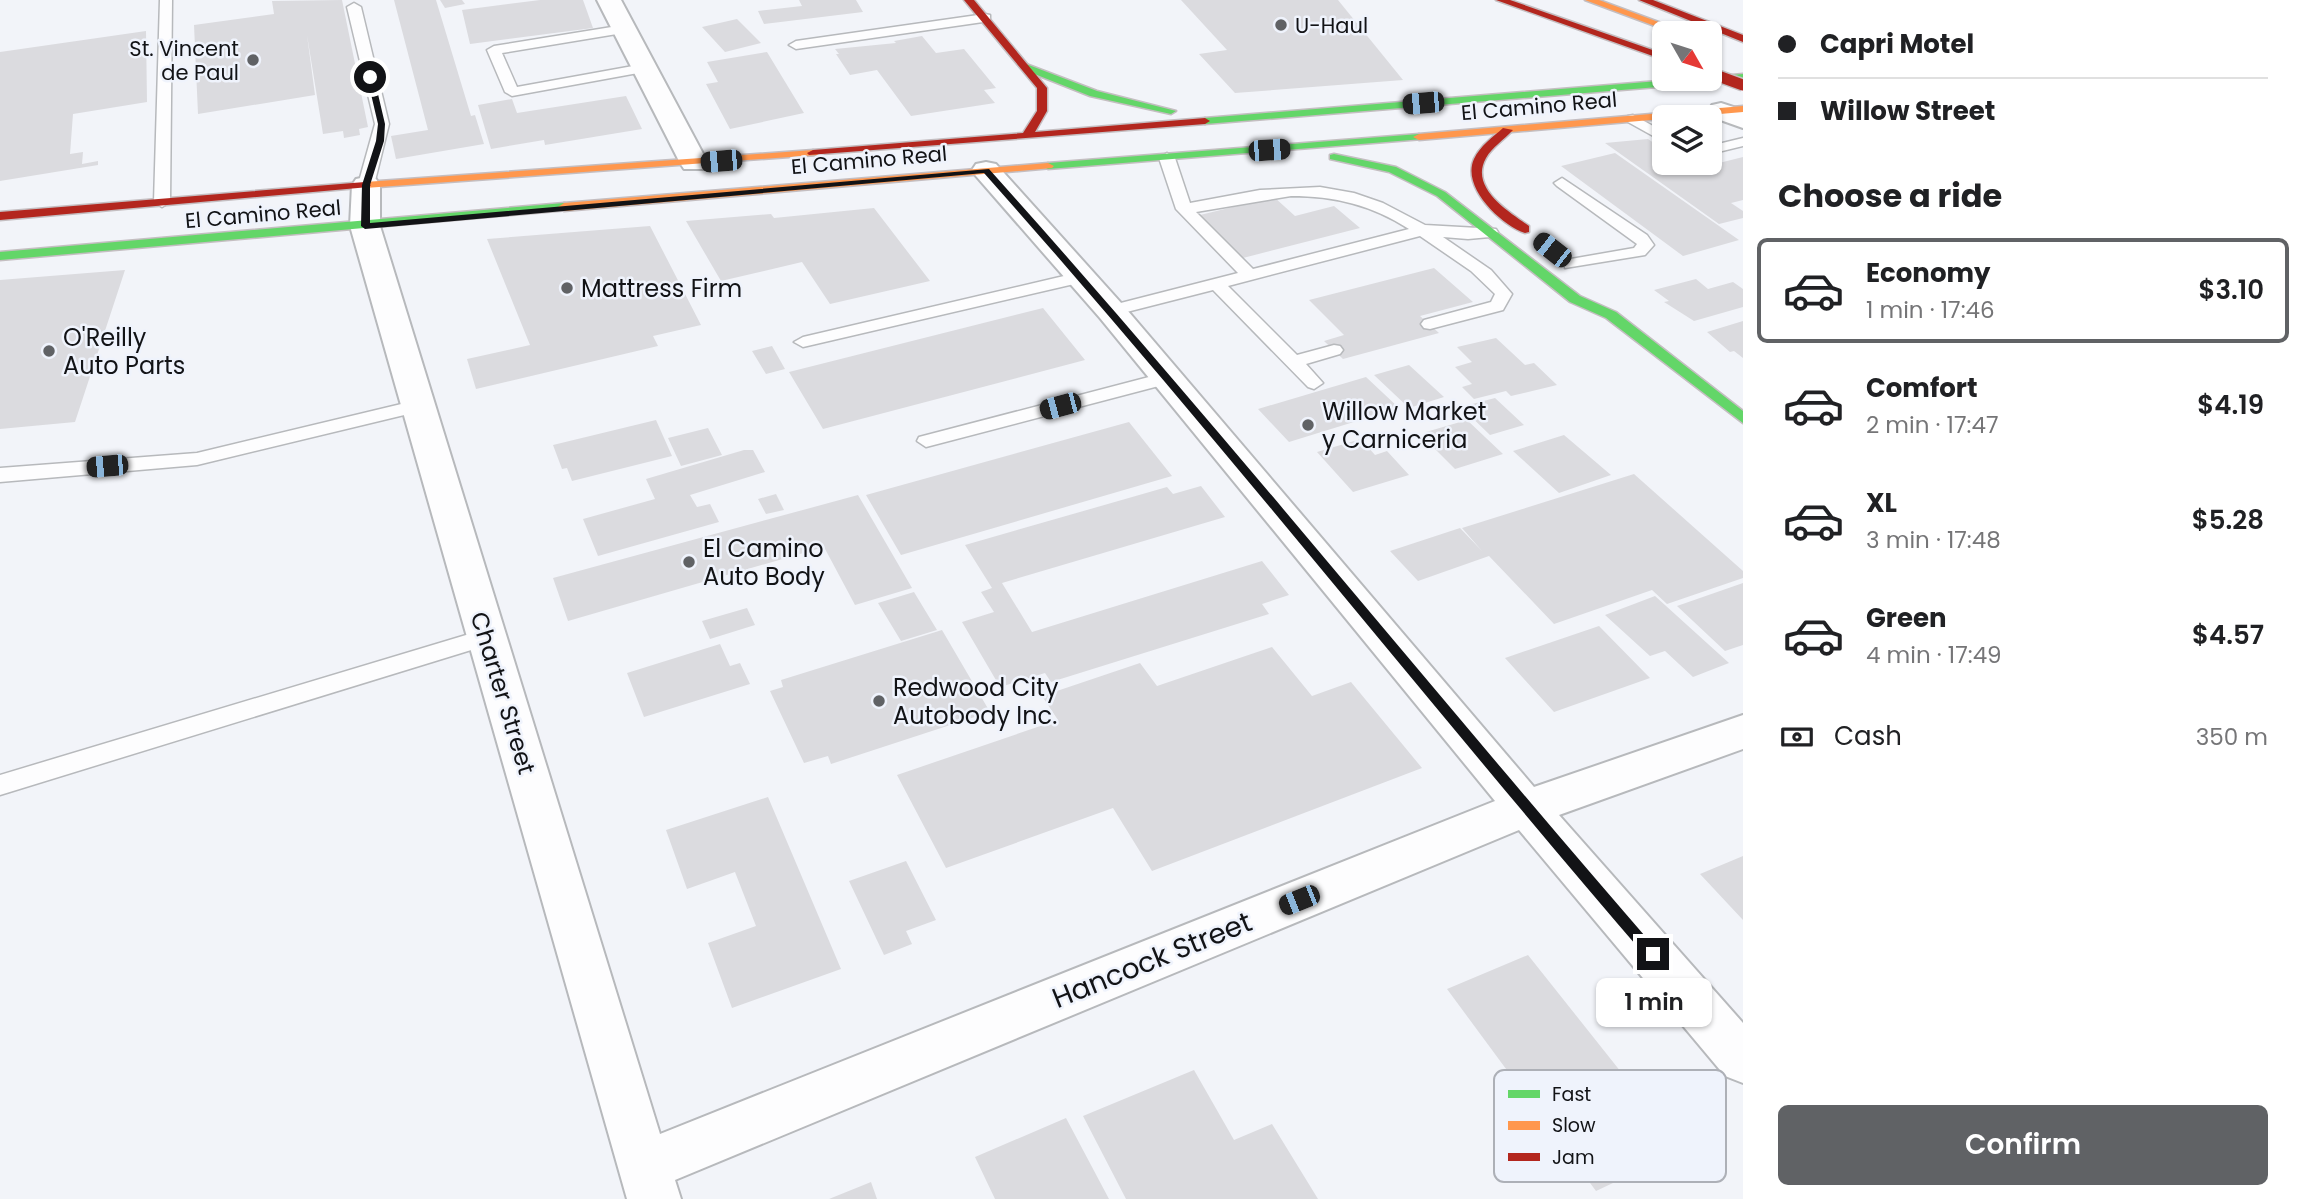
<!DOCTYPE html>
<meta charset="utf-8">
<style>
body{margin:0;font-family:Poppins,sans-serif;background:#f6f6f6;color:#202124;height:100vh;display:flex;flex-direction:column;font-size:26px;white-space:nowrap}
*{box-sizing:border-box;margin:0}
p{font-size:23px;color:#757577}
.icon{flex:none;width:38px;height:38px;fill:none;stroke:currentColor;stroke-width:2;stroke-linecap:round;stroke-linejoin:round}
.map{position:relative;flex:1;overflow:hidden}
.sheet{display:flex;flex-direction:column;background:#fff;width:560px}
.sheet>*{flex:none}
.guide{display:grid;align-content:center;height:154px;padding:0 35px;background:#fff}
.needle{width:46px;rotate:129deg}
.fabs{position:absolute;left:1652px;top:21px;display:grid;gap:14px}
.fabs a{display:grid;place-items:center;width:70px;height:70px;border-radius:10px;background:#fff;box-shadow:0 2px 5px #0004;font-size:35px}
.end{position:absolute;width:32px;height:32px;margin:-16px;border:9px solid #121316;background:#fff;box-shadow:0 0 0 4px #fff}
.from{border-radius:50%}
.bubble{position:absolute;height:49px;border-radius:10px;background:#fff;box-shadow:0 2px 5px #0004;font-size:23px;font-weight:600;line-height:49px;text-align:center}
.car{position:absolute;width:21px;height:42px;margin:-21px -10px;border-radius:9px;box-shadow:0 0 5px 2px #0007;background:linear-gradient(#222 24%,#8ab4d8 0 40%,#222 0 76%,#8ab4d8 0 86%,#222 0)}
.guide b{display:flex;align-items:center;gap:24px;height:66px;font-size:26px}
.guide b+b{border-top:2px solid #e0e0e0}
.guide i{width:18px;height:18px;background:#202124}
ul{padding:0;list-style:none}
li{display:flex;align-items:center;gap:21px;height:105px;margin:0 14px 10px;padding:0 21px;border:4px solid transparent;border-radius:10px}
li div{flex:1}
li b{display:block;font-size:26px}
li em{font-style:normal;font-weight:600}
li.selected{border-color:#606265}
li>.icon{width:63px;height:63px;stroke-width:1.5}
h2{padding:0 35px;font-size:32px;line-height:84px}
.pay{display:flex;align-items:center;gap:18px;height:77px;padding:0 35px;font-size:26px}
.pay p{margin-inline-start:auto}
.cta{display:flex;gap:14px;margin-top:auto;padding:14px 35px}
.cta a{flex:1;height:80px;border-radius:10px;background:#606265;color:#fff;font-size:28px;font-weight:600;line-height:80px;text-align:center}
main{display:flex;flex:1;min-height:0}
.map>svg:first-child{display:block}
.building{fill:#dbdbdf}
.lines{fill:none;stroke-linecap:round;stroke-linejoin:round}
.lane-casing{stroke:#b7b9bc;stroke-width:3}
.street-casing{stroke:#b7b9bc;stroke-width:4}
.fast-casing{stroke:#c4bec1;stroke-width:3}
.slow-casing{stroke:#c4bec1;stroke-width:3}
.jam-casing{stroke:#c4bec1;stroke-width:3}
.lane{fill:#fdfdfe;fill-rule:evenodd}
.street{fill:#fdfdfe;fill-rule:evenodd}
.fast{fill:#63d668;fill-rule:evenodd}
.slow{fill:#ff974d;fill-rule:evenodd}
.jam{fill:#b3261e;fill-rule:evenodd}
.jam-bridge-casing{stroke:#c4bec1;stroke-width:14;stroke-linecap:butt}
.jam-bridge{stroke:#b3261e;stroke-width:11}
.route{fill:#121316}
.poi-dot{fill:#606265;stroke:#eff3fc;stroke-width:2.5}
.labels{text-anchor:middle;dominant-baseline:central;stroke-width:5;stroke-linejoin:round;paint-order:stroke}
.far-poi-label{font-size:21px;fill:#121316;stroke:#eff3fc;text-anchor:start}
.far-street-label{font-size:21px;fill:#121316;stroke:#eff3fc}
.poi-label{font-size:24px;fill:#121316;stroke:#eff3fc;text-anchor:start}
.street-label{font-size:24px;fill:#121316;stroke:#eff3fc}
.near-street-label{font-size:28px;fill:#121316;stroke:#eff3fc}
.key{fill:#eff3fc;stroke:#adb0b7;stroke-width:2}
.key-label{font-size:19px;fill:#121316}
</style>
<main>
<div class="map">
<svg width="1743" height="1199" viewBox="0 0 1743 1199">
<rect width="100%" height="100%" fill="#f2f4f9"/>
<path class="building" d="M342 0 368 127 359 129 360 135 344 138 343 131 323 134 307 35 315 95 198 114 194 25 274 14 272 1Z
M394 0H436L471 116 475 115 484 144 396 159 391 136 428 130Z
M440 0H462L465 4 445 8Z
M540 0H583L593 28 470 44 462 10Z
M799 0H856L863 12 764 24 758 11 802 6Z
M1181 0H1338L1403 80 1235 93 1199 54 1227 50Z
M737 19 761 43 725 52 702 27Z
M146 31 147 102 73 114 70 154 83 152 82 164 98 161V165L0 181V52Z
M922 36 936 53 964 49 996 88 984 90 995 103 911 116 877 70 850 75 836 54H839L835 49 896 43 894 41Z
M767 52 804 113 730 129 706 84 718 82 707 62Z
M626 96 642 129 545 145 544 140 491 149 478 105 512 99 517 113Z
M1648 139 1664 150V163H1687L1699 168 1743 157V200L1731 203 1743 211V218L1719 224 1605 143Z
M1615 153 1739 240 1683 256 1561 166Z
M1274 197 1295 216 1334 206 1360 228 1239 259 1196 216Z
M874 208 930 281 830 304 802 262 721 281 686 221 771 214 774 218Z
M650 226 701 325 653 336 658 346 476 389 467 359 530 345 487 239Z
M1434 268 1473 302 1420 316 1439 333 1343 359 1324 341 1344 335 1309 300Z
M125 270 75 422 0 429V280Z
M1696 279 1708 289 1733 282 1743 289V307L1694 321 1664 302 1669 301 1654 290Z
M1043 308 1085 360 823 429 789 372Z
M1743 321V358L1734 351 1730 352 1707 332Z
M1496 338 1525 365 1534 363 1557 385 1511 396 1506 391 1474 399 1462 387 1472 384 1455 367 1472 362 1457 347Z
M772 346 785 369 766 374 752 351Z
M1409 365 1444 397 1409 408 1374 375Z
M1366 377 1399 408 1289 442 1258 409Z
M1495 398 1524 425 1490 435 1461 407Z
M656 420 672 456 572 481 567 468 562 469 553 445Z
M1467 420 1503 454 1455 469 1429 443 1435 441 1426 432Z
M1129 422 1172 476 901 555 866 495Z
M708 428 722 455 681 466 668 438Z
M1564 435 1611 475 1559 493 1513 451Z
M1361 439 1375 455 1387 451 1409 475 1353 492 1317 452Z
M744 450H753L765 472 690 495 697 507 710 504 719 522 598 556 583 519 655 499 646 479Z
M1634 474 1743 571V578L1667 604 1652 590 1554 624 1489 556 1418 581 1390 551 1460 528 1482 551 1462 528Z
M1201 486 1225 517 1002 583 1032 632 1262 561 1289 595 1262 604 1269 614 1051 682 1045 673 1000 687 962 622 994 612 981 592 992 588 965 545 1167 487 1173 494Z
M776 494 784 510 766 514 758 499Z
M858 495 912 588 855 605 824 547 568 621 553 578Z
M1743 583V645L1725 651 1677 606Z
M914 592 937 630 901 641 878 603Z
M1655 596 1729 663 1693 677 1665 651 1650 656 1605 615Z
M747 608 755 625 710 639 702 621Z
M1599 626 1650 678 1554 712 1505 658Z
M942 630 990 712 831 764 828 756 804 763 770 691 783 687 781 680Z
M720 644 730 666 740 663 750 684 644 717 627 673Z
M1272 647 1312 696 1351 682 1422 768 1152 871 1113 808 946 868 897 775 1058 720 1042 696 1140 663 1157 686Z
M768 797 841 969 732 1008 708 943 756 926 735 872 687 889 666 830Z
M1743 856V920L1700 874Z
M906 861 936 920 906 931 912 944 884 955 849 881Z
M1528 955 1683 1150 1596 1191 1447 989Z
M1194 1070 1234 1140 1272 1124 1318 1199H1126L1083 1116Z
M1066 1118 1109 1199H995L975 1157Z
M871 1182 877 1199H829Z"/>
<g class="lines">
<g class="lane-casing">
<path id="lane" d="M160 0H172L170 202 162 207 154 202Z
M354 3 361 7 389 124 374 185 366 190 358 185 375 124 347 7Z
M985 14 990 15V21L796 49 789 45 796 41Z
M624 25 629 26V32L502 53 517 87 644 64 649 65V71L512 96 505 92 487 50 494 46Z
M1633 115 1664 132V142L1628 122V116Z
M1743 138V146L1710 154V146Z
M1167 153 1175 158 1190 203 1260 190 1320 187 1354 193 1383 203 1425 225 1496 229 1498 232 1490 237 1468 239 1443 237 1491 270 1512 294 1503 310 1430 329 1424 328 1421 324 1424 320 1491 302 1495 294 1471 271 1420 236 1228 286 1297 355 1334 345 1340 346 1343 350 1340 354 1306 364 1323 383 1314 389 1308 387 1213 290 1111 316 1105 315 1102 311 1105 307 1238 273 1176 209 1159 158ZM1291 196C1334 196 1372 205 1409 229L1253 269 1196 212Z
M1562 178 1647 235 1654 245 1645 255 1565 268V260L1634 248 1637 244 1557 186 1554 183Z
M1081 272 1089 277 1087 281 803 347 794 342 803 337Z
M1168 372 1174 374 1177 378 1174 382 926 447 917 441 919 437Z
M418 400 427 406 425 410 197 465 0 482V468L197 453Z
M486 629 494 631 497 637 494 643 0 795V775Z"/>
</g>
<g class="street-casing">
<path id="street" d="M597 0H621L708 163 704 169H684L680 163Z
M1721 103 1743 110V128L1712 117 1708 111 1712 105Z
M986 162 996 164 1122 304 1534 787 1743 715V749L1559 815 1743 1023V1083L1725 1076 1519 830 675 1180 681 1199H627L350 226 352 185 356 179 366 177 376 179 380 185V226L660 1134 1495 801 1100 318 976 176 972 170 976 164Z"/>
</g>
<g class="fast-casing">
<path id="fast" d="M1026 64 1097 91 1176 111 1171 114 1090 96 1022 69 1021 67Z
M1743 74V80L1205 124 1200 121 1205 118 1683 79H1710V77Z
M1419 134 1425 137 1423 139 1048 169 1042 166 1048 163Z
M1334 154 1396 167 1445 192 1580 296 1616 312 1743 411V423L1606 318 1570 302 1437 196 1389 172 1330 159V155Z
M564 203 568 204V210L0 260V252Z"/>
</g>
<g class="slow-casing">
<path id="slow" d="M1585 0H1599L1672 27 1663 29Z
M1743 106V112L1419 140 1413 137 1419 134Z
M813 150 819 153 817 155 365 188 359 185 365 182Z
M1048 163 1054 166 1052 168 564 211 558 207 564 203Z"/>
</g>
<g class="jam-casing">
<path id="jam" d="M964 0H974L1047 88V111L1035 132 1205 118 1210 121 1205 124 809 155 807 153 813 150 1023 133 1037 111V88Z
M1496 0H1510L1664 54V60Z
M1639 0H1653L1743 35V42Z
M1503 128 1513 130C1504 140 1492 147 1486 158 1469 188 1509 212 1529 226V232L1525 233C1501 225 1461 187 1474 159 1480 146 1493 137 1503 128Z
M365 182 371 185 369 187 0 220V212Z"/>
</g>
<use href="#lane" class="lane"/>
<use href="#street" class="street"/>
<use href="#fast" class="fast"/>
<use href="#slow" class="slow"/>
<use href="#jam" class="jam"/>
<g class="jam-bridge-casing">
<path id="jam-bridge" d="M1710 73 1743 85"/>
</g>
<use href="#jam-bridge" class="jam-bridge"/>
</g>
<path class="route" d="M370 75 374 77 385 124 384 141 370 185V223L989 169C1218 424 1432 691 1657 950V959H1648C1424 699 1212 429 984 173L365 229 361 226 362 185 376 141 378 124 367 77Z"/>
<g class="poi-dot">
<circle cx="1281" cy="25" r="7"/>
<circle cx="253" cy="60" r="7"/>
<circle cx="567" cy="288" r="7"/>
<circle cx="49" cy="351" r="7"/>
<circle cx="1308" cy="425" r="7"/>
<circle cx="689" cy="562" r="7"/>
<circle cx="879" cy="701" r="7"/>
</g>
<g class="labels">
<g class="far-poi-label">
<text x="1295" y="25">U-Haul</text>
<text x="239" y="48" text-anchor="end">St. Vincent<tspan x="239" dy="24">de Paul</tspan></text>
</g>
<g class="far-street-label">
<text transform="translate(1539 106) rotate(-5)">El Camino Real</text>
<text transform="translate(869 160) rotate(-5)">El Camino Real</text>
<text transform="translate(263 214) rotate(-5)">El Camino Real</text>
</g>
<g class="poi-label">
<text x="581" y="288">Mattress Firm</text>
<text x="63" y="337">O'Reilly<tspan x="63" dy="28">Auto Parts</tspan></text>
<text x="1322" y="411">Willow Market<tspan x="1322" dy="28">y Carniceria</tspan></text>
<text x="703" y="548">El Camino<tspan x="703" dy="28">Auto Body</tspan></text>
<text x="893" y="687">Redwood City<tspan x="893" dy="28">Autobody Inc.</tspan></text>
</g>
<g class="street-label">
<text transform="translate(503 693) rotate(73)">Charter Street</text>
</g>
<g class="near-street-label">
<text transform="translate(1152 960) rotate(-22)">Hancock Street</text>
</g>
</g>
<rect x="1494" y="1070" width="232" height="112" rx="10" class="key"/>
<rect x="1508" y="1090" width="32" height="8" fill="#63d668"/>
<rect x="1508" y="1121" width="32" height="9" fill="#ff974d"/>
<rect x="1508" y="1153" width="32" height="8" fill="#b3261e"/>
<g class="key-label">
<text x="1552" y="1101">Fast</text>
<text x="1552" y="1132">Slow</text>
<text x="1552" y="1164">Jam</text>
</g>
</svg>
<div class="fabs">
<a><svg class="needle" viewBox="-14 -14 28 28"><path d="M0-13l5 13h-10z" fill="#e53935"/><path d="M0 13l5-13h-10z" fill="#757577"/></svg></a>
<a><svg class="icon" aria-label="layers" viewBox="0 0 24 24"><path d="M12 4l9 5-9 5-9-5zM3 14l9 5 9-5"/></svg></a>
</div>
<i class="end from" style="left:370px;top:77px"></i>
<i class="end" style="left:1653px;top:954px"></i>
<div class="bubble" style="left:1596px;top:978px;width:116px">1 min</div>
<i class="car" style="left:1423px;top:103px;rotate:265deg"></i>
<i class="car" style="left:1269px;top:150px;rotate:86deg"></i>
<i class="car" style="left:721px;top:161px;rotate:265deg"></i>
<i class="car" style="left:1552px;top:250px;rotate:308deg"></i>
<i class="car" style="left:1060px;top:406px;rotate:255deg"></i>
<i class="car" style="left:107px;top:466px;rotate:265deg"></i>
<i class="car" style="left:1299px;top:900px;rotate:248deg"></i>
</div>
<section class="sheet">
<div class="guide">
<b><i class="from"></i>Capri Motel</b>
<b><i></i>Willow Street</b>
</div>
<h2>Choose a ride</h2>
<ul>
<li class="selected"><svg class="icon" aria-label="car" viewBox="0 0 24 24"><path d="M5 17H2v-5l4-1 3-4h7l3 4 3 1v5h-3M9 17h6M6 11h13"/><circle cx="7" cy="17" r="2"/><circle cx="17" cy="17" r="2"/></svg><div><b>Economy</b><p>1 min · 17:46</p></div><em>$3.10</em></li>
<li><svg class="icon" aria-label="car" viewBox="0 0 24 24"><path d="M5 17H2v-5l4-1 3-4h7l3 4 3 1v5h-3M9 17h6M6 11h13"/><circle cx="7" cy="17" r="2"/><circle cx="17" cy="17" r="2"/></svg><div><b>Comfort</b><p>2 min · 17:47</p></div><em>$4.19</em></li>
<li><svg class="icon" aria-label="car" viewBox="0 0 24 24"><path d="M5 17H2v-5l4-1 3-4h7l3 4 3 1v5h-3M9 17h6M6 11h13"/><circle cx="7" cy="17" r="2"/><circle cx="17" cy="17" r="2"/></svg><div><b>XL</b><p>3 min · 17:48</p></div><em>$5.28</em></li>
<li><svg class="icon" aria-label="car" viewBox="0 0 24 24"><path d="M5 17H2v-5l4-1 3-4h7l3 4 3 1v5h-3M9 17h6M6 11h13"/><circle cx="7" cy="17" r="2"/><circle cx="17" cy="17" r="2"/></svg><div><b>Green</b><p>4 min · 17:49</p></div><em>$4.57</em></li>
</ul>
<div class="pay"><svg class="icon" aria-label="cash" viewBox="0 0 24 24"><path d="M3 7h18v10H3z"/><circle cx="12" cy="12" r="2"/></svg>Cash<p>350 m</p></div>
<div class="cta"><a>Confirm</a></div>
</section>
</main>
